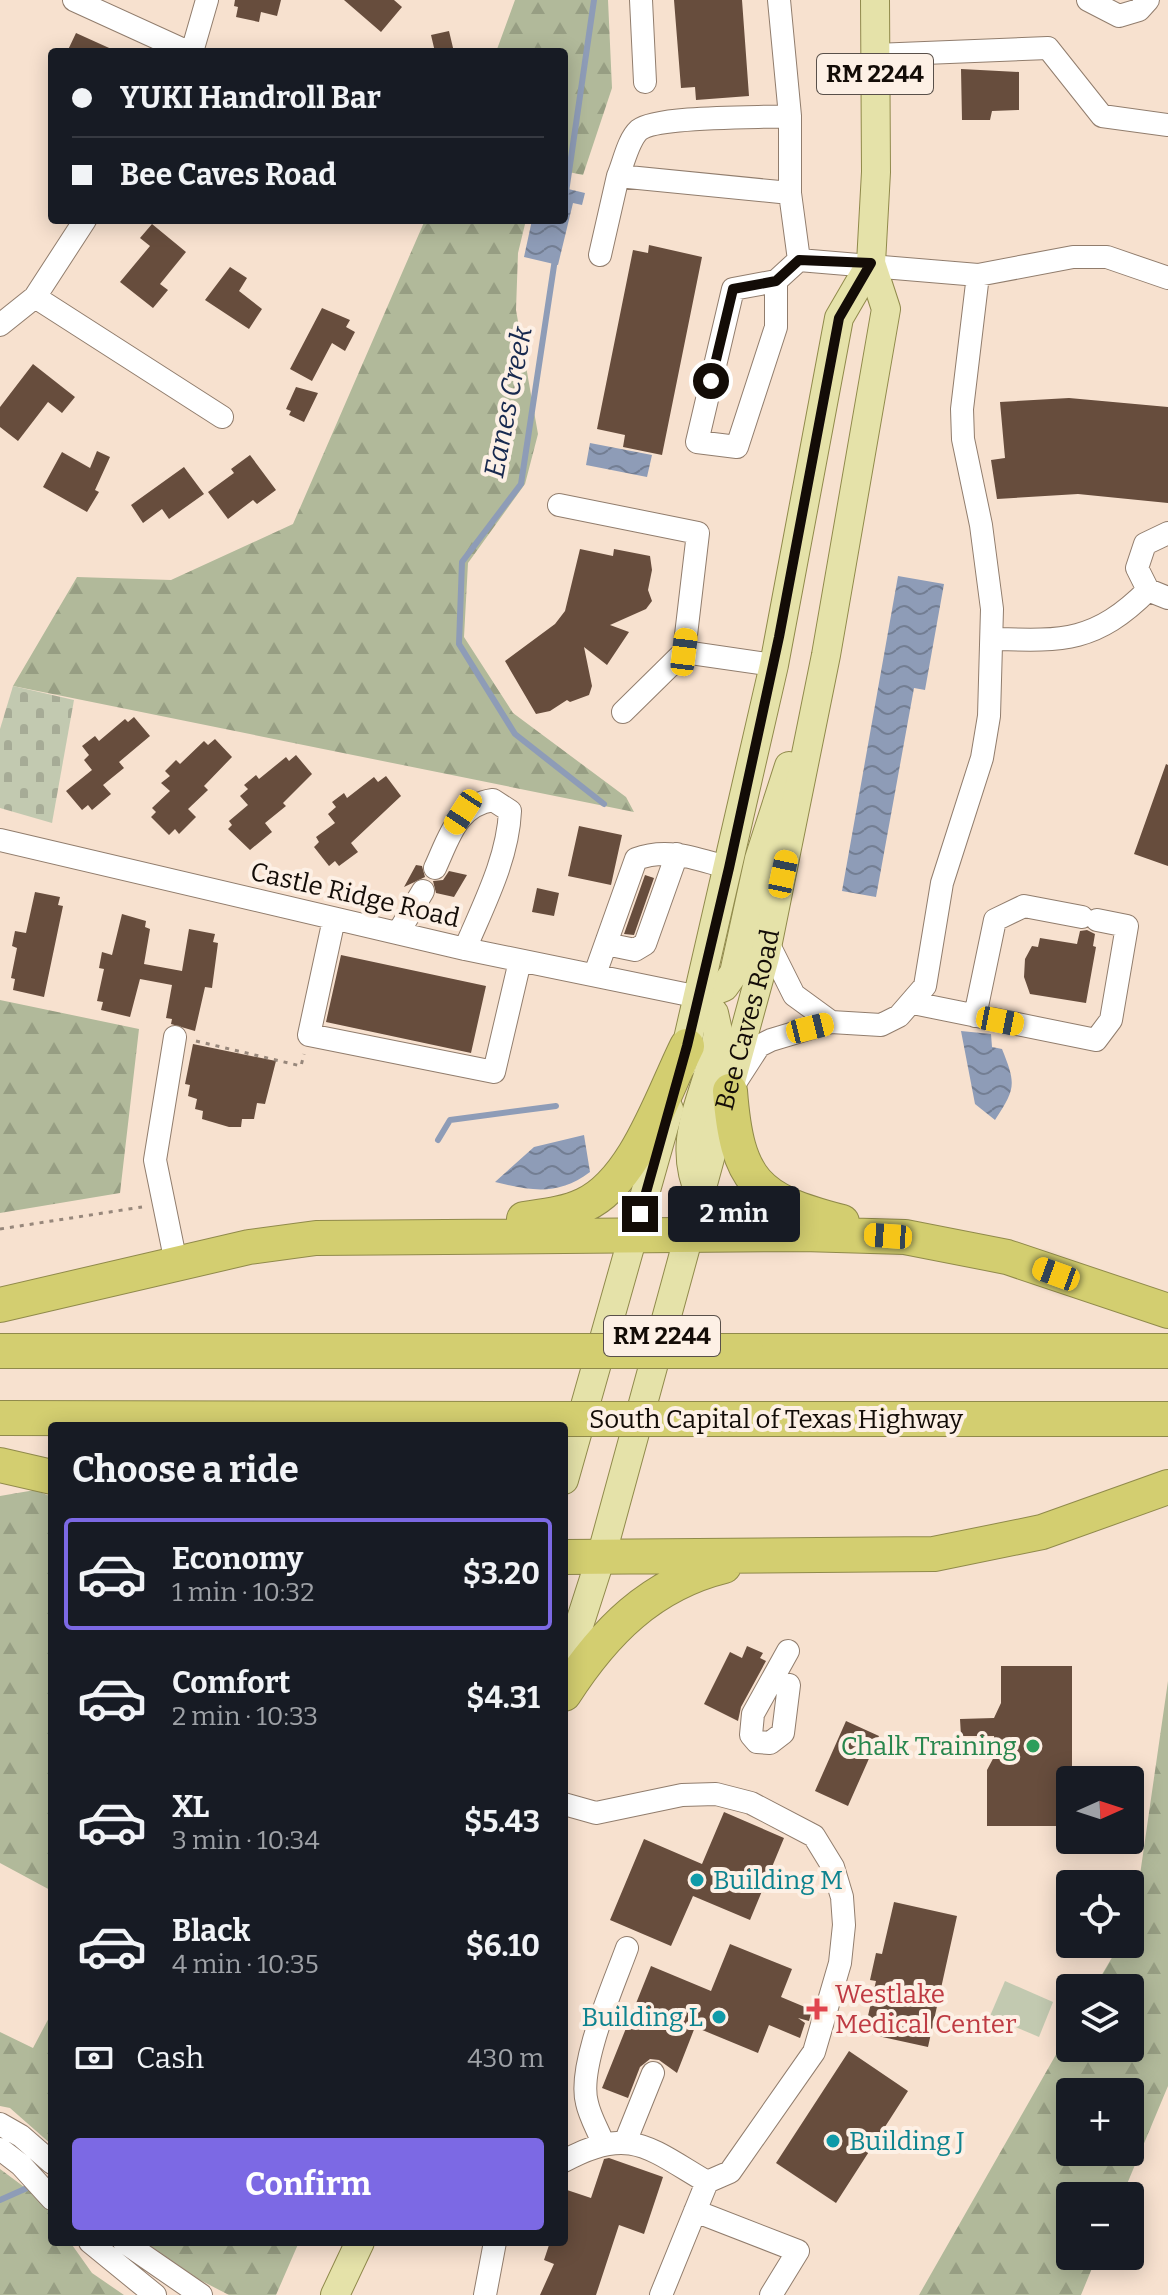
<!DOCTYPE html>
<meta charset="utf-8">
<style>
body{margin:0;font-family:Bitter,serif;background:#242831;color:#f1f3f6;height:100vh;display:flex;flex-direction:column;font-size:30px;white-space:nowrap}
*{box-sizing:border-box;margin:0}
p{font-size:26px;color:#9ea1a6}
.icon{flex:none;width:44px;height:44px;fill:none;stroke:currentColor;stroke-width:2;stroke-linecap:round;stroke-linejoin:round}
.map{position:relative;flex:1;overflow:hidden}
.drawer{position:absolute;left:48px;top:1422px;width:520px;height:824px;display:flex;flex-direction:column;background:#171b24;border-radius:8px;box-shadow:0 4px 20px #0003}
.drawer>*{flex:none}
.guide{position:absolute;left:48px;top:48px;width:520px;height:176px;border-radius:8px;box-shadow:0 4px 20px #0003;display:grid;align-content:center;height:176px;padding:0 24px;background:#171b24}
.needle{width:52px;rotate:87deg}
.tools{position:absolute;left:1056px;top:1766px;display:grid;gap:16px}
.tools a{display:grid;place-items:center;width:88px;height:88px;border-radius:8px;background:#171b24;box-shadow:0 4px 20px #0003;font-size:40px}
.end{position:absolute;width:36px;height:36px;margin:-18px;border:10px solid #130c07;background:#fff;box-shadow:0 0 0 4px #fff}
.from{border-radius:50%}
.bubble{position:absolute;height:56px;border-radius:8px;background:#171b24;box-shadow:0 4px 20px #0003;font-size:26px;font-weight:700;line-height:56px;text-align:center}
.car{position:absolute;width:24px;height:48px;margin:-24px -12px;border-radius:10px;box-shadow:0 0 6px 2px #0007;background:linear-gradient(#f5c518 24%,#345 0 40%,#f5c518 0 76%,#345 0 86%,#f5c518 0)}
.guide b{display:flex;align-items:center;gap:28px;height:76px;font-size:30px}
.guide b+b{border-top:2px solid #363941}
.guide i{width:20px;height:20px;background:#f1f3f6}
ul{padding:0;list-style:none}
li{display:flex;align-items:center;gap:24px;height:112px;margin:0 16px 12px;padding:0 8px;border:4px solid transparent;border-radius:8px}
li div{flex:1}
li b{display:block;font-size:30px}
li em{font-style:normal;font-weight:700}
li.active{border-color:#7c69e4}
li>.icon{width:72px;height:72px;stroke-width:1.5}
h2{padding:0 24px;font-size:36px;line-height:96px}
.pay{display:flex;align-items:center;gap:20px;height:88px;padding:0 24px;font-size:30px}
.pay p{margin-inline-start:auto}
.action{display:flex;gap:16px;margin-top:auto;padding:16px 24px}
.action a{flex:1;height:92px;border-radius:8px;background:#7c69e4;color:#fff;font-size:32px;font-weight:700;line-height:92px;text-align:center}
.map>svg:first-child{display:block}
.forest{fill:url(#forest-firs);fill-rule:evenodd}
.cemetery{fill:url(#cemetery-stones)}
.park{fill:#c2c9b0}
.water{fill:url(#water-waves)}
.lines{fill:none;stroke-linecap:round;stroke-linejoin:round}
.stream{stroke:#8e9cb7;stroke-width:6}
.building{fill:#674d3d}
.minor-casing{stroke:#917d6d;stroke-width:24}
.major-casing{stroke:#908a4b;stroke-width:30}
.highway-casing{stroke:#908a4b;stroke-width:36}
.path{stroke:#97877b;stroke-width:3;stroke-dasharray:4 6;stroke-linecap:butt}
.minor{stroke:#fff;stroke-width:22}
.major{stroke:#e5e2a9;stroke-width:28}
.highway{stroke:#d3ce70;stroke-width:34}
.highway-bridge-casing{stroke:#908a4b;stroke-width:36;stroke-linecap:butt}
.highway-bridge{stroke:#d3ce70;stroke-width:34}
.route{stroke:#130c07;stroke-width:10}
.leisure-dot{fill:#2e9e5b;stroke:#fdf0e5;stroke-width:3}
.culture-dot{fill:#0f9aa8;stroke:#fdf0e5;stroke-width:3}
.health-dot{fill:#e0444e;stroke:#fdf0e5;stroke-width:3}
.labels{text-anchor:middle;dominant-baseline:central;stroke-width:8;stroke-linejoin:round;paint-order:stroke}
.shield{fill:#fdf0e5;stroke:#59504a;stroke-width:2}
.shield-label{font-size:24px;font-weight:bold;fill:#130c07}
.street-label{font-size:26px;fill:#130c07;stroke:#fdf0e5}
.leisure-label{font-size:26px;fill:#27864d;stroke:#fdf0e5;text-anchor:end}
.culture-label{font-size:26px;fill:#0d838f;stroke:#fdf0e5;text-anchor:start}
.health-label{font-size:26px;fill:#be3a42;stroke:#fdf0e5;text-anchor:start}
.water-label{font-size:28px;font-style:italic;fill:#17294f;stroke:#fdf0e5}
</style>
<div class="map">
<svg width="1168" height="2295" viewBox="0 0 1168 2295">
<defs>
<pattern id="forest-firs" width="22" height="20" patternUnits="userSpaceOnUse" patternTransform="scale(2)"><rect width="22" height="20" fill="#b1b99a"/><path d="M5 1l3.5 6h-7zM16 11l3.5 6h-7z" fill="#979e83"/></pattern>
<pattern id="cemetery-stones" width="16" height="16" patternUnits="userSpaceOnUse" patternTransform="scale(2)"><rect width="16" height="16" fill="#c2c9b0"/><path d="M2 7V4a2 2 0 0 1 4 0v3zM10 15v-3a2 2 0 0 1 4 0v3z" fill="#a6ab96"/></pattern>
<pattern id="water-waves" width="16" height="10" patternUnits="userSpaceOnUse" patternTransform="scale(2)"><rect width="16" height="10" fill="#8e9cb7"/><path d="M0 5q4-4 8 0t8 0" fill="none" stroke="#737e93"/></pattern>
</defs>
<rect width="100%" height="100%" fill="#f7e1cf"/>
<path class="forest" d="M515 0H608L612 88 583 175 564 171V52H496Z
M425 220H526L518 253 516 310 538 434 525 484 468 563 464 637 513 713 626 797 634 812 13 686 77 577 171 580 293 524Z
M0 1000 139 1029 120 1193 0 1213Z
M35 1490 52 1497V1891L0 1863V1496Z
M1168 1681V2086L1122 2196H1070V2256H1097L1081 2295H919L1070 2030V2048H1130V1988H1094L1120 1944H1130ZM1130 2092V2152H1070V2092Z
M52 2012V2145L10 2108 0 2106V2032L33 2048Z
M0 2169 39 2198 52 2216V2242H70L92 2273 124 2295H0Z
M145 2242H299L276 2295H229L200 2280Z"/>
<path class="cemetery" d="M13 686 74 700 52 823 0 808V729Z"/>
<path class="park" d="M1005 1981 1053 2002 1039 2037 990 2016Z"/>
<path class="water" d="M564 188 585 193 582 205 573 203 558 265 524 257 532 220H564Z
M590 443 652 455 647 477 586 465Z
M898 576 944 584 925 690 914 688 876 897 842 891Z
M961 1031 991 1034 992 1047 1002 1049C1016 1084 1016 1088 995 1120L975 1104Z
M584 1135 590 1172C558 1196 532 1191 495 1182L534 1147Z"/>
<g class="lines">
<path class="stream" d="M564 206 594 0
M555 259 521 484 462 562 459 644 515 734 604 804
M438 1140 450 1120 556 1106
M0 2200 27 2188"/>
</g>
<path class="building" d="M235 0H281L277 16 261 12 259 22 236 17 238 7 234 6Z
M344 0H394L402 7 381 32Z
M674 0H742L749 96 696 100 695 87 681 88Z
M449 31 454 52H435L431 35Z
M76 33 118 52H67Z
M961 69 1019 72V110L992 111 990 120H962Z
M152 224 186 252 160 284 168 290 153 308 120 282 150 246 140 238Z
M649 245 702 257 662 455 623 447 625 435 597 429 633 250 648 253Z
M230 267 247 278 239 291 262 309 249 329 205 300Z
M322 308 350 320 346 327 355 332 345 351 332 343 312 381 290 369Z
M33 364 75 397 62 413 48 402 18 441 0 427V407Z
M296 387 318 393 304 422 289 415 291 411 286 409Z
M1069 398 1168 407V503L1078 494 997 499 991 460 1005 458 1000 402Z
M97 451 110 457 95 490 99 492 87 512 43 487 62 452 90 468Z
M250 455 276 490 257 504 253 500 228 519 208 492 234 473 231 469Z
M184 467 204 494 169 519 162 509 143 523 131 505Z
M580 549 613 556 614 549 650 556 652 570 648 590 652 601 646 609 610 625 629 632 607 665 584 647 592 686 589 695 570 702 567 700 550 711 536 714 505 661 555 624 565 611Z
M134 717 150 736 119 762 124 768 103 785 111 794 92 810 88 805 82 810 66 791 92 770 84 760 89 755 82 746 95 736 99 741 125 719 128 722Z
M215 739 232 757 204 786 208 790 188 809 196 817 179 834 175 829 169 835 151 817 156 812 152 808 170 791 161 783 170 776 165 771 176 760 180 764 204 741 208 745Z
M296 755 312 774 283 803 286 806 265 823 272 832 250 850 228 829 232 825 229 821 248 805 240 796 248 789 244 785 256 775 259 779 286 757 289 761Z
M1166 764 1168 765V866L1134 854Z
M386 776 401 796 351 843 358 852 339 866 335 861 329 866 314 847 319 842 316 837 335 823 328 814 336 807 332 802 344 793 347 798 374 777 378 782Z
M579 826 622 835 611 885 568 876Z
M416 865 422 866 425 877 404 887Z
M449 871 467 875 454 897 436 893 433 881 443 880Z
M645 875 654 878 634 935 624 934Z
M537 888 559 893 554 916 532 912Z
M35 892 60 897 58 905 63 906 44 997 13 990 15 979 11 978 17 948 12 946 15 931 26 933Z
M122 914 146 921 145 927 150 929 144 964 182 971 189 929 215 934 213 942 218 943 212 988 205 987 195 1031 171 1024 172 1019 166 1018 172 985 140 979 130 1017 101 1010 103 1002 97 1001 104 969 99 968 102 952 112 955Z
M1087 930 1095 934 1093 946 1096 947 1086 1003 1030 994 1024 977 1025 959 1032 946 1038 947 1040 938 1077 944 1080 931Z
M341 955 486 986 471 1053 326 1022Z
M193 1044 276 1061 265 1104 257 1103 254 1119H242L241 1127H229L202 1119 203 1111 195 1109 197 1099 188 1096 190 1085 185 1084Z
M747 1646 763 1653 760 1658 766 1661 741 1707 738 1721 704 1704 730 1652 742 1658Z
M1001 1666H1072V1771L1057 1787V1826H987V1770L995 1755 994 1736H961L960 1719 994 1718 1001 1703Z
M846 1721 879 1736 848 1806 815 1791Z
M724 1812 784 1838 750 1920 693 1896 671 1946 610 1920 644 1839 702 1864Z
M894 1902 957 1916 928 2047 864 2033 876 1981 870 1980 876 1953 882 1954Z
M730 1944 792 1969 781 1997 812 2010 809 2021 798 2018 805 2023 800 2038 769 2025 758 2053 695 2027 677 2073 659 2060 650 2059 640 2067 628 2098 602 2088 651 1966 711 1991Z
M849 2051 908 2091 836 2203 776 2163Z
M609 2158 663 2177 644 2234 619 2225 596 2295H540L554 2264 544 2260 550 2242H564L567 2190 591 2198 604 2159Z"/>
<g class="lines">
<g class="minor-casing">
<path id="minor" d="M74 0 188 52
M641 0 645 82
M779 0 790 116
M1088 0 1119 16 1139 10 1148 0
M192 52 207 0
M875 55 1048 48 1102 116 1168 125
M790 193V116C762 118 658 115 639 130 628 140 624 162 618 176L790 193 799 260
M600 255 618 176
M776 281V327L737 447 697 442 733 289 776 281 799 260 978 275 1073 257H1107L1168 278
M35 297 222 417
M0 325 35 297 85 220
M559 505 698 533 684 652 774 665
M1168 533 1145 544 1137 568 1148 590 1168 598
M993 639C1062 641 1095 643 1148 590
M623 712 684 652
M0 840 465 949 699 997
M435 868C449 838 457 805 493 800L510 811C508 859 483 906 465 949
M334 919 309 1035 494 1072 520 961
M398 933 423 891
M768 943 794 995 831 1022
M606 944 635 950 645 944 677 854
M595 974 636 859C668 847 698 859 729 868
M913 1003 1096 1040 1111 1020 1127 926 1097 920
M975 1016 995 920 1024 906 1082 917
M175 1037 155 1160 176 1263
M737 1080 759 1046 771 1040 831 1022 881 1025 899 1016 925 986 942 883 982 758 989 716 992 609 981 525 963 439 962 409 978 275
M788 1651 753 1714 751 1735 757 1742 770 1743 783 1733 789 1685
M564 1804 596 1813 682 1795 716 1794 751 1803 814 1836 833 1867 842 1897 844 1925 840 1963 814 2052 730 2172 707 2182 661 2295
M0 2124 21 2136 52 2163
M626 2140 653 2073
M603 2143C598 2130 590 2117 587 2103 577 2067 614 1984 627 1948
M0 2149 21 2165 52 2199
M564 2161C629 2125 649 2148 707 2182
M695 2211 798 2251 771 2295
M90 2242 155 2295
M124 2242 201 2295
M485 2295 495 2242"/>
</g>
<g class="major-casing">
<g id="major">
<path d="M699 997 724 987 734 973 759 859 789 766"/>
<path d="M699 997 714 1013 718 1031C711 1093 672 1134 701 1197"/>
<path d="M682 1065 774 665 839 318 871 263"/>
<path d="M564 1480 669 1109"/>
<path id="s1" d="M564 1672 601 1557 765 957 826 655 886 309 871 263 876 172 875 0"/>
<path d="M335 2295 360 2242"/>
</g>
</g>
<g class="highway-casing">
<path id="highway" d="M730 1091C737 1181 756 1200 842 1222
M524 1219C544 1216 565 1214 584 1205 635 1182 663 1094 687 1046
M0 1305 249 1247 316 1238 803 1234 905 1237 1007 1257 1168 1311
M0 1351H514
M746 1351H1168
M0 1418 495 1419
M727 1419H1168
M0 1465 52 1477
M564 1557 934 1554 1042 1532 1168 1487
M564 1694C604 1632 651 1584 724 1566"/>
</g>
<path class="path" d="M196 1041 301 1066 304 1054
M724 1206 731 1191
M0 1229 142 1207"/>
<use href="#minor" class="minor"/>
<use href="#major" class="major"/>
<use href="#highway" class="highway"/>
<g class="highway-bridge-casing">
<path id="highway-bridge" d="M514 1351H746
M495 1419H727"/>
</g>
<use href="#highway-bridge" class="highway-bridge"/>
</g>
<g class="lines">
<path class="route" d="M640 1214 687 1046 729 868 779 637 839 318 871 263 799 260 776 281 733 289 711 381"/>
</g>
<circle class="leisure-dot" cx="1033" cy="1746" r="8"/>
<g class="culture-dot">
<circle cx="697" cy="1880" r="8"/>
<circle cx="719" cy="2017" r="8"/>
<circle cx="833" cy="2141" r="8"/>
</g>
<path class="health-dot" d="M813 1997h8v8h8v8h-8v8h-8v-8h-8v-8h8z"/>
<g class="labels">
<g class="shield">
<rect x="817" y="54" width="116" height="40" rx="6"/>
<rect x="604" y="1316" width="116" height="40" rx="6"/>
</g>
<g class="shield-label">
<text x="875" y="74">RM 2244</text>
<text x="662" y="1336">RM 2244</text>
</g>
<g class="street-label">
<text transform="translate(355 895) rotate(13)">Castle Ridge Road</text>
<text stroke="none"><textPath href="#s1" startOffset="678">Bee Caves Road</textPath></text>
<text x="776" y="1419">South Capital of Texas Highway</text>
</g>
<g class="leisure-label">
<text x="1017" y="1746">Chalk Training</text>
</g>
<g class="culture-label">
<text x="713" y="1880">Building M</text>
<text x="703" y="2017" text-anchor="end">Building L</text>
<text x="849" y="2141">Building J</text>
</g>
<g class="health-label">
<text x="835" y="1994">Westlake<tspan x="835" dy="30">Medical Center</tspan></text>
</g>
<g class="water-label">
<text transform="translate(508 402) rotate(-79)">Eanes Creek</text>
</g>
</g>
</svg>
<div class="tools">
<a><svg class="needle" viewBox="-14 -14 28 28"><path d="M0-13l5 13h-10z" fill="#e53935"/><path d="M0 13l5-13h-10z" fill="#9ea1a6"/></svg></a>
<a><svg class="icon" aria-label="locate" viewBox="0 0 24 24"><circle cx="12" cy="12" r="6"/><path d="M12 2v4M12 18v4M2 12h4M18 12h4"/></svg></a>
<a><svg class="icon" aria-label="layers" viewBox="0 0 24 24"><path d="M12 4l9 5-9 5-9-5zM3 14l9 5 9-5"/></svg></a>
<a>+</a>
<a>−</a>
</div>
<i class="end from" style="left:711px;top:381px"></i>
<i class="end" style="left:640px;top:1214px"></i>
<div class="bubble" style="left:668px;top:1186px;width:132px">2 min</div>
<i class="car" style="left:684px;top:652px;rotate:7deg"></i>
<i class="car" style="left:463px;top:812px;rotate:213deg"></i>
<i class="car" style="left:783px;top:874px;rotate:12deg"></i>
<i class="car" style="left:1000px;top:1021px;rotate:101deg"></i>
<i class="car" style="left:810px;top:1028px;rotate:76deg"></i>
<i class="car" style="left:888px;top:1236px;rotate:274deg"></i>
<i class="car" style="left:1056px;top:1274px;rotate:290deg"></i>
<div class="guide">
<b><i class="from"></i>YUKI Handroll Bar</b>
<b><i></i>Bee Caves Road</b>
</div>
<section class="drawer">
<h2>Choose a ride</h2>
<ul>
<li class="active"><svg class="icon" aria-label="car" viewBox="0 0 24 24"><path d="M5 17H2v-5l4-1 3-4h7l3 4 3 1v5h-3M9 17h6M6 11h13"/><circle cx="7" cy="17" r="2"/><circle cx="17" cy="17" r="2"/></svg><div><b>Economy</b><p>1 min · 10:32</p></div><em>$3.20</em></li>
<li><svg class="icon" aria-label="car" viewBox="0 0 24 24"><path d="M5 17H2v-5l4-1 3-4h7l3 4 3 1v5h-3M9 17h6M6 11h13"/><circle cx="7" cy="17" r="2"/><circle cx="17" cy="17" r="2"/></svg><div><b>Comfort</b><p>2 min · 10:33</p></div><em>$4.31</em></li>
<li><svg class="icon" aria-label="car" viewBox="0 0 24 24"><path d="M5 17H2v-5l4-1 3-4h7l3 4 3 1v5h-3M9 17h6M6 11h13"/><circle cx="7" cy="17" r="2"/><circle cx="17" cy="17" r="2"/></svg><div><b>XL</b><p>3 min · 10:34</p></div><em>$5.43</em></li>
<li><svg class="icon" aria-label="car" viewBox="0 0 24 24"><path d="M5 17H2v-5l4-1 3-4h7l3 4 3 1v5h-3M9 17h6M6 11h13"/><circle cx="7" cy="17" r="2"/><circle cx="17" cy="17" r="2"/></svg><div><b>Black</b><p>4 min · 10:35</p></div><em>$6.10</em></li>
</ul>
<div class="pay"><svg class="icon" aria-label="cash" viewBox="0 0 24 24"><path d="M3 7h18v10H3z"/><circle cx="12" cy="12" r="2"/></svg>Cash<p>430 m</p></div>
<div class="action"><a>Confirm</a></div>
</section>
</div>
